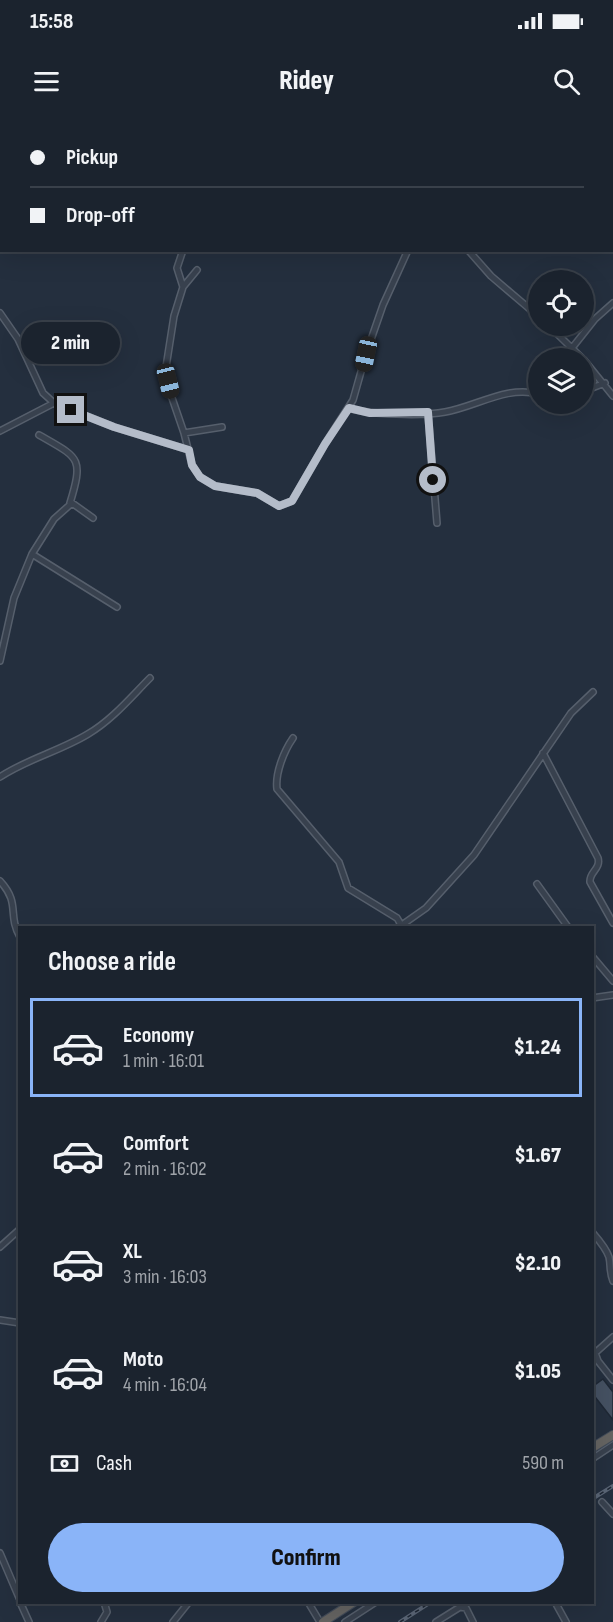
<!DOCTYPE html>
<meta charset="utf-8">
<style>
body{margin:0;font-family:"Sofia Sans Condensed",sans-serif;background:#242b36;color:#f1f3f6;height:100vh;display:flex;flex-direction:column;font-size:22px;white-space:nowrap}
*{box-sizing:border-box;margin:0}
p{font-size:20px;color:#a0a4aa}
.icon{flex:none;width:33px;height:33px;fill:none;stroke:currentColor;stroke-width:2;stroke-linecap:round;stroke-linejoin:round}
.map{position:relative;flex:1;overflow:hidden}
.drawer{position:absolute;left:18px;top:806px;width:576px;height:678px;display:flex;flex-direction:column;background:#1b232e;border-radius:0px;box-shadow:0 6px 24px #0002,0 0 0 2px #39404a}
.drawer>*{flex:none}
.guide{position:absolute;left:0px;top:0px;width:614px;height:132px;box-shadow:0 6px 24px #0002,0 0 0 2px #39404a;display:grid;align-content:center;height:132px;padding:0 30px;background:#1b232e}
.controls{position:absolute;left:528px;top:150px;display:grid;gap:12px}
.controls a{display:grid;place-items:center;width:66px;height:66px;border-radius:50%;background:#1b232e;box-shadow:0 6px 24px #0002,0 0 0 2px #39404a;font-size:30px}
.end{position:absolute;width:27px;height:27px;margin:-14px;border:8px solid #b4bcc9;background:#111;box-shadow:0 0 0 3px #111}
.from{border-radius:50%}
.bubble{position:absolute;height:42px;border-radius:21px;background:#1b232e;box-shadow:0 6px 24px #0002,0 0 0 2px #39404a;font-size:20px;font-weight:800;line-height:42px;text-align:center}
.car{position:absolute;width:18px;height:36px;margin:-18px -9px;border-radius:8px;box-shadow:0 0 4px 2px #0007;background:linear-gradient(#222 24%,#8ab4d8 0 40%,#222 0 76%,#8ab4d8 0 86%,#222 0)}
.guide b{display:flex;align-items:center;gap:21px;height:57px;font-size:22px}
.guide b+b{border-top:2px solid #39404a}
.guide i{width:15px;height:15px;background:#f1f3f6}
ul{padding:0;list-style:none}
li{display:flex;align-items:center;gap:18px;height:99px;margin:0 12px 9px;padding:0 18px;border:3px solid transparent;border-radius:0px}
li div{flex:1}
li b{display:block;font-size:22px}
li em{font-style:normal;font-weight:800}
li.current{border-color:#8ab4f8}
li>.icon{width:54px;height:54px;stroke-width:1.5}
h2{padding:0 30px;font-size:27px;line-height:72px}
.pay{display:flex;align-items:center;gap:15px;height:66px;padding:0 30px;font-size:22px}
.pay p{margin-inline-start:auto}
.primary-button{display:flex;gap:12px;margin-top:auto;padding:12px 30px}
.primary-button a{flex:1;height:69px;border-radius:36px;background:#8ab4f8;color:#111;font-size:24px;font-weight:800;line-height:69px;text-align:center}
.status{display:flex;justify-content:space-between;align-items:center;height:42px;padding:0 30px;background:#1b232e;direction:ltr}
.status svg{height:16px;fill:currentColor}
header{display:flex;justify-content:space-between;align-items:center;height:78px;padding:0 30px;background:#1b232e;font-size:27px;font-weight:800}
.map>svg:first-child{display:block}
.building{fill:#455162;stroke:#1f2835;stroke-width:1.5}
.lines{fill:none;stroke-linecap:round;stroke-linejoin:round}
.minor-casing{stroke:#565f6c;stroke-width:8}
.trunk-casing{stroke:#434c59;stroke-width:10}
.minor{stroke:#38414e;stroke-width:5}
.trunk{stroke:#656462;stroke-width:8}
.rail-casing{stroke:#5a6575;stroke-width:4}
.rail{stroke:#1d2633;stroke-width:1.5;stroke-dasharray:4.5;stroke-linecap:butt}
.route{stroke:#b4bcc9;stroke-width:8}
</style>
<div class="status"><b>15:58</b><svg viewBox="0 0 49 12"><path d="M0 12V9h3v3zM5 12V6h3v6zM10 12V3h3v9zM15 12V0h3v12zM26 1h20v11H26zM47 4h2v5h-2z"/></svg></div>
<header><svg class="icon" aria-label="menu" viewBox="0 0 24 24"><path d="M4 6h16M4 12h16M4 18h16"/></svg>Ridey<svg class="icon" aria-label="search" viewBox="0 0 24 24"><circle cx="10" cy="10" r="6"/><path d="M15 15l6 6"/></svg></header>
<div class="map">
<svg width="613" height="1502" viewBox="0 0 613 1502">
<rect width="100%" height="100%" fill="#242f3e"/>
<path class="building" d="M603 1259 613 1272V1300L592 1273V1267Z"/>
<g class="lines">
<g class="minor-casing">
<path id="minor" d="M135 0V2
M223 0 233 2
M10 2 13 0
M428 2V0
M545 2 547 0
M0 10 2 8
M612 47H613
M0 79H2
M183 130 177 148 183 167 174 196 166 247 171 275 184 313 192 345 200 357 215 366 257 373 279 386 292 381 325 324 353 280 366 234 383 185 408 130
M468 130 491 156 538 196
M183 167 197 150
M0 193 18 219 43 273 54 283 114 307 189 330
M549 206 582 238
M572 228 595 199 613 183
M584 240 613 276
M584 271 605 263
M349 288C367 295 425 296 445 292 475 287 508 265 538 274
M428 293 437 403
M0 311 54 283
M184 313 222 307
M39 315C79 338 84 337 70 383
M32 434 117 487
M0 541 14 478 32 434 54 399 72 383 93 398
M293 618C284 631 275 653 277 669L339 742 348 768 397 798 400 803 399 807
M543 633 598 738C601 749 589 752 590 762L613 803
M0 657C27 639 60 631 88 614 112 600 131 577 150 558
M0 761C21 784 7 794 20 817
M537 764 568 807
M399 807 426 788 474 735 571 593 593 572
M592 836 613 861
M592 878 613 875
M592 1112C598 1119 606 1128 609 1137 611 1145 609 1151 613 1161
M0 1127 20 1109
M0 1200 20 1203
M613 1217 595 1233 598 1241 613 1260
M592 1339 613 1325
M602 1382 613 1394
M0 1433 20 1480
M20 1482 29 1502
M308 1482 320 1502
M555 1482 566 1502
M101 1502 107 1492 104 1482
M173 1502 189 1482
M345 1502 376 1482
M436 1502 460 1487 466 1488 473 1502"/>
</g>
<g class="trunk-casing">
<path id="trunk" d="M592 1328 613 1315
M323 1502 354 1482"/>
</g>
<use href="#minor" class="minor"/>
<use href="#trunk" class="trunk"/>
<g class="rail-casing">
<path id="rail" d="M592 1379 613 1366
M400 1502 431 1482"/>
</g>
<use href="#rail" class="rail"/>
</g>
<g class="lines">
<path class="route" d="M71 290 114 307 189 330 192 345 200 357 215 366 257 373 279 386 292 381 325 324 349 288 370 293 428 292 433 360"/>
</g>
</svg>
<div class="controls">
<a><svg class="icon" aria-label="locate" viewBox="0 0 24 24"><circle cx="12" cy="12" r="6"/><path d="M12 2v4M12 18v4M2 12h4M18 12h4"/></svg></a>
<a><svg class="icon" aria-label="layers" viewBox="0 0 24 24"><path d="M12 4l9 5-9 5-9-5zM3 14l9 5 9-5"/></svg></a>
</div>
<i class="end from" style="left:433px;top:360px"></i>
<i class="end" style="left:71px;top:290px"></i>
<div class="bubble" style="left:21px;top:202px;width:99px">2 min</div>
<i class="car" style="left:366px;top:234px;rotate:192deg"></i>
<i class="car" style="left:168px;top:261px;rotate:166deg"></i>
<div class="guide">
<b><i class="from"></i>Pickup</b>
<b><i></i>Drop-off</b>
</div>
<section class="drawer">
<h2>Choose a ride</h2>
<ul>
<li class="current"><svg class="icon" aria-label="car" viewBox="0 0 24 24"><path d="M5 17H2v-5l4-1 3-4h7l3 4 3 1v5h-3M9 17h6M6 11h13"/><circle cx="7" cy="17" r="2"/><circle cx="17" cy="17" r="2"/></svg><div><b>Economy</b><p>1 min · 16:01</p></div><em>$1.24</em></li>
<li><svg class="icon" aria-label="car" viewBox="0 0 24 24"><path d="M5 17H2v-5l4-1 3-4h7l3 4 3 1v5h-3M9 17h6M6 11h13"/><circle cx="7" cy="17" r="2"/><circle cx="17" cy="17" r="2"/></svg><div><b>Comfort</b><p>2 min · 16:02</p></div><em>$1.67</em></li>
<li><svg class="icon" aria-label="car" viewBox="0 0 24 24"><path d="M5 17H2v-5l4-1 3-4h7l3 4 3 1v5h-3M9 17h6M6 11h13"/><circle cx="7" cy="17" r="2"/><circle cx="17" cy="17" r="2"/></svg><div><b>XL</b><p>3 min · 16:03</p></div><em>$2.10</em></li>
<li><svg class="icon" aria-label="car" viewBox="0 0 24 24"><path d="M5 17H2v-5l4-1 3-4h7l3 4 3 1v5h-3M9 17h6M6 11h13"/><circle cx="7" cy="17" r="2"/><circle cx="17" cy="17" r="2"/></svg><div><b>Moto</b><p>4 min · 16:04</p></div><em>$1.05</em></li>
</ul>
<div class="pay"><svg class="icon" aria-label="cash" viewBox="0 0 24 24"><path d="M3 7h18v10H3z"/><circle cx="12" cy="12" r="2"/></svg>Cash<p>590 m</p></div>
<div class="primary-button"><a>Confirm</a></div>
</section>
</div>
